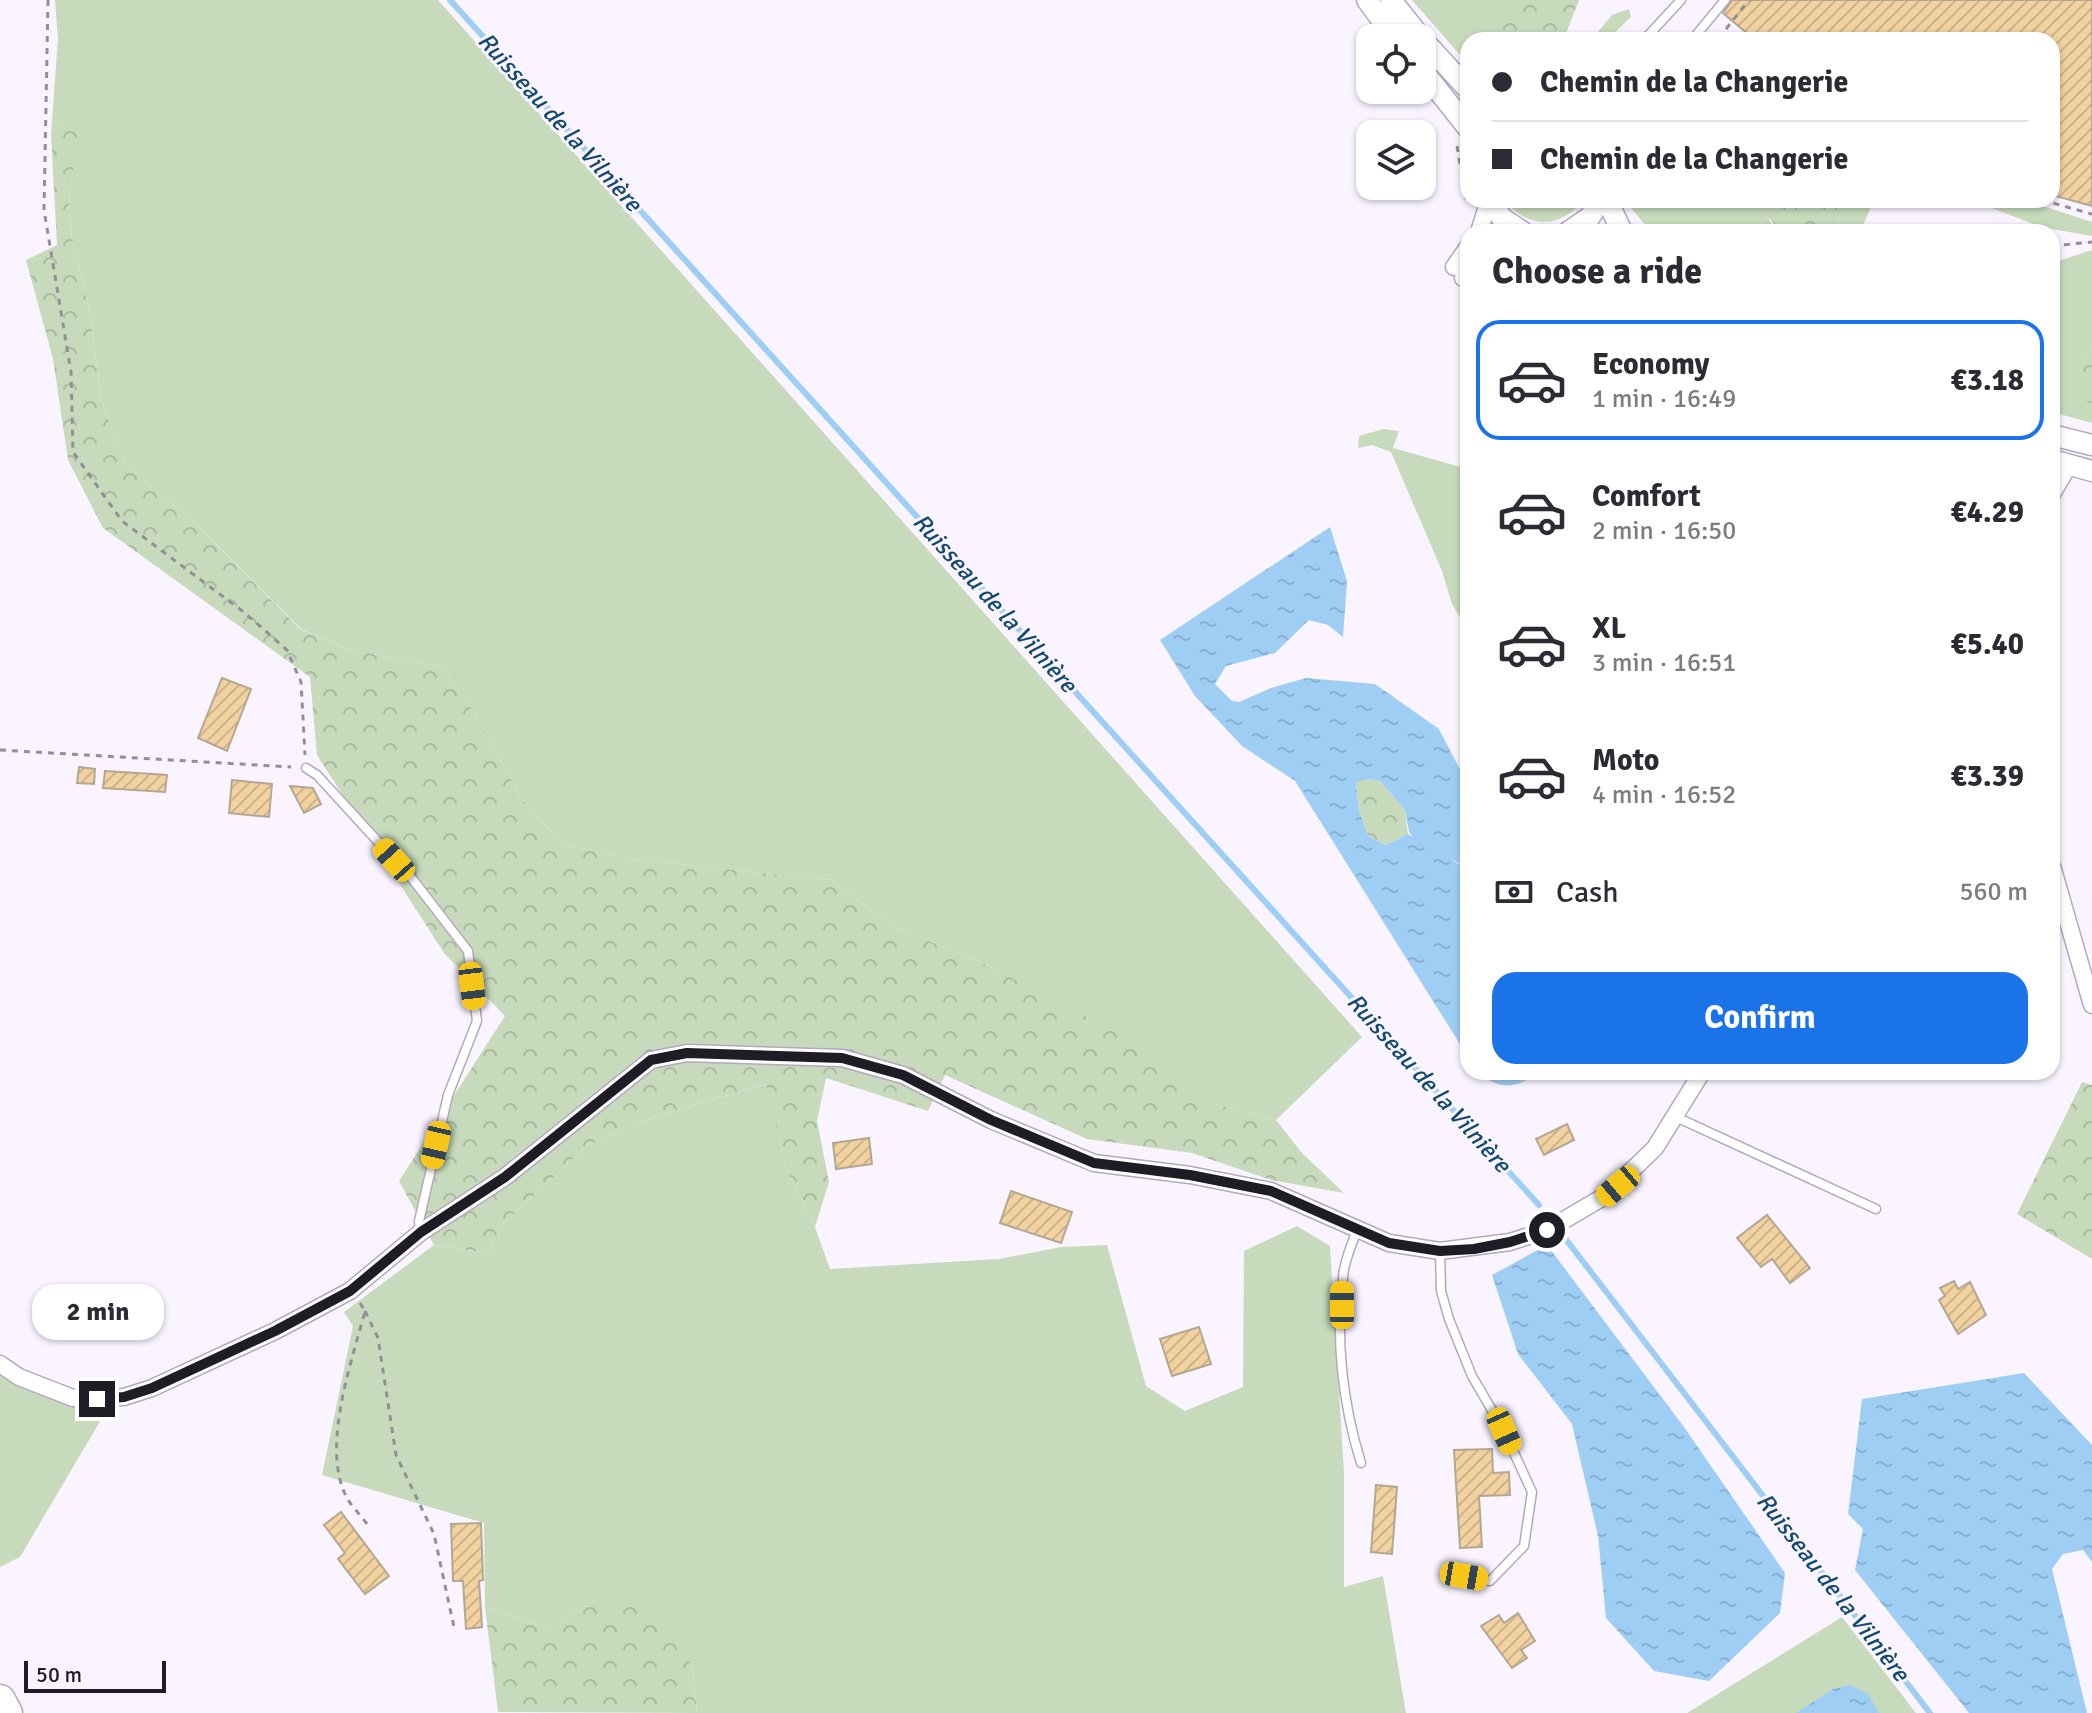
<!DOCTYPE html>
<meta charset="utf-8">
<style>
body{margin:0;font-family:Signika,sans-serif;background:#f2f2f3;color:#2b2b33;height:100vh;display:flex;flex-direction:column;font-size:30px;white-space:nowrap}
*{box-sizing:border-box;margin:0}
p{font-size:26px;color:#7c7c81}
.icon{flex:none;width:44px;height:44px;fill:none;stroke:currentColor;stroke-width:2;stroke-linecap:round;stroke-linejoin:round}
.map{position:relative;flex:1;overflow:hidden}
.panel{position:absolute;left:1460px;top:224px;width:600px;height:856px;display:flex;flex-direction:column;background:#fff;border-radius:24px;box-shadow:0 2px 6px #0004}
.panel>*{flex:none}
.banner{position:absolute;left:1460px;top:32px;width:600px;height:176px;border-radius:24px;box-shadow:0 2px 6px #0004;display:grid;align-content:center;height:176px;padding:0 32px;background:#fff}
.buttons{position:absolute;left:1356px;top:24px;display:grid;gap:16px}
.buttons a{display:grid;place-items:center;width:80px;height:80px;border-radius:16px;background:#fff;box-shadow:0 2px 6px #0004;font-size:40px}
.scale{position:absolute;left:24px;bottom:20px;width:142px;box-sizing:border-box;padding-left:8px;border:4px solid #201c25;border-top:0;font-size:22px;line-height:28px;white-space:nowrap;color:#201c25;-webkit-text-stroke:6px #f9f4ff;paint-order:stroke}
.end{position:absolute;width:36px;height:36px;margin:-18px;border:10px solid #201c25;background:#fff;box-shadow:0 0 0 4px #fff}
.from{border-radius:50%}
.bubble{position:absolute;height:56px;border-radius:24px;background:#fff;box-shadow:0 2px 6px #0004;font-size:26px;font-weight:700;line-height:56px;text-align:center}
.car{position:absolute;width:24px;height:48px;margin:-24px -12px;border-radius:10px;box-shadow:0 0 6px 2px #0007;background:linear-gradient(#f5c518 24%,#345 0 40%,#f5c518 0 76%,#345 0 86%,#f5c518 0)}
.banner b{display:flex;align-items:center;gap:28px;height:76px;font-size:30px}
.banner b+b{border-top:2px solid #e1e1e2}
.banner i{width:20px;height:20px;background:#2b2b33}
ul{padding:0;list-style:none}
li{display:flex;align-items:center;gap:24px;height:120px;margin:0 16px 12px;padding:0 16px;border:4px solid transparent;border-radius:24px}
li div{flex:1}
li b{display:block;font-size:30px}
li em{font-style:normal;font-weight:700}
li.selected{border-color:#1a73e8}
li>.icon{width:72px;height:72px;stroke-width:1.5}
h2{padding:0 32px;font-size:36px;line-height:96px}
.pay{display:flex;align-items:center;gap:20px;height:88px;padding:0 32px;font-size:30px}
.pay p{margin-inline-start:auto}
.action{display:flex;gap:16px;margin-top:auto;padding:16px 32px}
.action a{flex:1;height:92px;border-radius:24px;background:#1a73e8;color:#fff;font-size:32px;font-weight:700;line-height:92px;text-align:center}
.map>svg:first-child{display:block}
.grass{fill:#c7dbbc}
.forest{fill:url(#forest-crowns)}
.water{fill:url(#water-ripples);fill-rule:evenodd}
.lines{fill:none;stroke-linecap:round;stroke-linejoin:round}
.stream{stroke:#9fcef5;stroke-width:6}
.building{fill:url(#building-hatch);stroke:#b5a78f;stroke-width:2}
.service-casing{stroke:#b3a8c0;stroke-width:11}
.minor-casing{stroke:#b3a8c0;stroke-width:19}
.tertiary-casing{stroke:#b3a8c0;stroke-width:23}
.motorway-casing{stroke:#b3a8c0;stroke-width:33}
.path{stroke:#938f99;stroke-width:3;stroke-dasharray:6 6;stroke-linecap:butt}
.service{stroke:#fff;stroke-width:8}
.minor{stroke:#fff;stroke-width:16}
.tertiary{stroke:#fff;stroke-width:20}
.motorway{stroke:#fff;stroke-width:30}
.route{stroke:#201c25;stroke-width:10}
.labels{text-anchor:middle;dominant-baseline:central;stroke-width:6;stroke-linejoin:round;paint-order:stroke}
.water-label{font-size:24px;font-style:italic;fill:#13496e;stroke:#f9f4ff}
</style>
<div class="map">
<svg width="2092" height="1713" viewBox="0 0 2092 1713">
<defs>
<pattern id="forest-crowns" width="20" height="18" patternUnits="userSpaceOnUse" patternTransform="scale(2)"><rect width="20" height="18" fill="#c7dbbc"/><path d="M2 6a3 3 0 1 1 6 0M12 15a3 3 0 1 1 6 0" fill="none" stroke="#abbba1"/></pattern>
<pattern id="water-ripples" width="26" height="14" patternUnits="userSpaceOnUse" patternTransform="scale(2)"><rect width="26" height="14" fill="#9fcef5"/><path d="M2 4q2-2 4 0t4 0M15 11q2-2 4 0t4 0" fill="none" stroke="#89b0d2"/></pattern>
<pattern id="building-hatch" width="6" height="6" patternUnits="userSpaceOnUse" patternTransform="scale(2)"><rect width="6" height="6" fill="#f1d2a0"/><path d="M-1 1l2-2M0 6l6-6M5 7l2-2" fill="none" stroke="#ceb48a"/></pattern>
</defs>
<rect width="100%" height="100%" fill="#f9f4ff"/>
<path class="grass" d="M55 0H438L1362 1037 1276 1120 1217 1105 1057 1003 987 965 895 927 831 880 631 859 563 844 522 800 475 714 442 667 351 650 301 629 193 521 124 463 101 399 89 308 72 238 69 195 86 96 51 134 58 39Z
M1412 0H1579L1563 40H1468V64Z
M1629 9 1631 17 1607 40H1591L1612 15Z
M1505 200H1583C1562 229 1526 229 1505 200Z
M1632 200H1765L1766 215 1776 230 1651 232 1632 209Z
M1845 200H1874L1860 232H1835Z
M1971 200H2024L2092 222V236L2041 227Z
M2092 250V347L2082 364 2076 401 2092 403V423L2052 412V263Z
M1383 429 1399 431 1393 448 1468 469V631L1452 604 1442 571 1391 452 1372 445 1358 448 1359 436Z
M767 1084 786 1169 815 1227 830 1269 999 1259 1061 1247 1107 1245 1146 1386 1185 1411 1243 1387 1244 1251 1297 1226 1330 1246 1344 1473V1587L1383 1576 1406 1713H697L692 1665 605 1595 548 1629 485 1607 484 1523 322 1475 353 1326 344 1312 434 1245 488 1253 502 1225 587 1146 659 1115Z
M0 1372 37 1394 118 1412 102 1418 20 1557 0 1567Z
M1842 1617 1916 1713H1687Z"/>
<path class="forest" d="M1509 0H1579L1563 40H1510L1498 27Z
M87 94 69 195 72 238 89 308 101 399 124 463 193 521 300 629 351 650 442 667 475 714 522 800 563 844 631 859 831 880 895 927 987 965 1148 1049 1188 1085 1217 1105 1276 1120 1302 1153 1344 1193 1271 1180 1192 1153 1087 1139 945 1075 928 1111 826 1078 817 1121 829 1182 815 1227 786 1169 766 1084 659 1115 587 1146 502 1225 488 1253 434 1245 399 1181 505 1016 444 953 317 755 310 677 103 528 68 460 53 359 26 260 57 245 51 134Z
M1765 200H1845L1835 232H1763L1776 230V226L1766 215Z
M2092 347V403L2075 401 2082 364Z
M1369 779 1380 781 1405 810 1408 834 1386 845 1368 836 1359 810 1356 781Z
M2082 1082 2092 1085V1259L2017 1214Z
M605 1595 634 1596 692 1665 697 1713 498 1712 485 1607 548 1629Z"/>
<path class="water" d="M1330 527 1347 581 1343 637 1328 625 1309 620 1275 653 1226 666 1215 684 1232 701 1239 702 1271 688 1306 678 1375 684 1439 729 1468 785V868L1449 858 1468 870V1057L1295 781 1242 746 1195 696 1160 640ZM1369 779 1380 781 1405 810 1409 832 1413 837 1408 834 1386 845 1368 836 1359 810 1356 782Z
M1480 1072H1535C1520 1090 1496 1090 1480 1072Z
M1547 1245 1684 1427 1785 1573 1780 1613 1709 1681 1654 1671 1606 1618 1598 1536 1572 1424 1518 1354 1492 1275Z
M2024 1373 2092 1445V1562L2083 1550 2063 1554 2052 1569 2087 1713H1969L1855 1570 1863 1529 1848 1514 1862 1399Z
M1851 1685 1868 1694 1879 1713H1796L1833 1689Z"/>
<g class="lines">
<path class="stream" d="M450 0 1539 1205
M1561 1233 1930 1713"/>
</g>
<path class="building" d="M1732 0H2092V206L2052 195V40H1755L1723 13Z
M222 678 251 689 227 751 198 738Z
M79 767 95 769 94 784 77 783Z
M105 771 167 775 165 792 103 788Z
M232 780 272 784 269 817 229 813Z
M290 786 313 788 321 804 304 813Z
M1567 1124 1574 1140 1544 1155 1536 1139Z
M869 1138 872 1164 836 1169 833 1143Z
M1011 1191 1072 1212 1061 1243 1000 1223Z
M1767 1215 1810 1268 1790 1283 1772 1259 1761 1267 1737 1238Z
M1954 1281 1958 1289 1970 1282 1986 1315 1958 1334 1939 1300 1945 1296 1940 1288Z
M1199 1327 1211 1364 1172 1376 1160 1339Z
M1492 1449 1493 1473 1509 1472 1510 1495 1479 1496 1482 1547 1460 1548 1454 1450Z
M1376 1485 1397 1487 1392 1554 1371 1552Z
M341 1512 389 1576 365 1594 338 1559 345 1553 324 1525Z
M481 1523 483 1580 479 1581 482 1627 466 1629 463 1581H453L451 1524Z
M1518 1613 1535 1641 1521 1650 1527 1658 1512 1668 1481 1626 1499 1615 1504 1623Z"/>
<g class="lines">
<g class="service-casing">
<path id="service" d="M1644 40 1681 0
M1692 40 1725 0
M306 768 317 775 414 881 468 951 477 1021 448 1095 419 1221 420 1231
M1676 1117 1876 1209
M1357 1229C1352 1245 1344 1261 1343 1277 1335 1339 1343 1405 1361 1463
M1440 1251 1441 1291 1449 1319 1472 1376 1504 1431 1532 1492 1524 1546 1490 1581 1464 1576"/>
</g>
<g class="minor-casing">
<path id="minor" d="M1479 232 1489 200
M1454 267 1468 247
M1463 278 1468 274
M2052 494 2069 465
M2052 866 2092 1005
M0 1364 19 1377 73 1398 124 1397 152 1388 275 1331 350 1291 421 1232 505 1177 651 1060 687 1053 842 1058 903 1075 991 1120 1094 1163 1190 1175 1271 1191 1389 1243 1440 1251 1510 1242 1547 1230 1605 1196 1655 1148 1702 1072"/>
</g>
<g class="tertiary-casing">
<path id="tertiary" d="M1367 0 1395 38
M1391 0 1421 38
M1422 39 1468 89
M1422 70 1468 128
M1490 200 1502 218 1523 232
M1607 200 1622 232
M1568 232 1590 217 1600 200
M2052 435 2092 445
M2052 460 2092 471"/>
</g>
<g class="motorway-casing">
<path id="motorway" d="M0 1700 7 1713"/>
</g>
<path class="path" d="M48 0 44 210 71 372 73 452 122 521 245 613 287 650 301 682 305 755
M1726 29 1749 0
M1723 34 1748 40
M1457 146 1467 205
M2042 200 2092 214
M2052 246 2092 242
M0 750 291 767
M360 1303 365 1311C352 1361 322 1444 345 1494 349 1504 360 1514 367 1524
M365 1311 378 1338 396 1455 434 1534 455 1632"/>
<use href="#service" class="service"/>
<use href="#minor" class="minor"/>
<use href="#tertiary" class="tertiary"/>
<use href="#motorway" class="motorway"/>
</g>
<g class="lines">
<path class="route" d="M97 1399 124 1397 152 1388 275 1331 350 1291 421 1232 505 1177 651 1060 687 1053 842 1058 903 1075 991 1120 1094 1163 1190 1175 1271 1191 1389 1243 1440 1251 1474 1249 1510 1242 1547 1230"/>
</g>
<g class="labels">
<g class="water-label">
<text transform="translate(560 122) rotate(48)">Ruisseau de la Vilnière</text>
<text transform="translate(995 603) rotate(48)">Ruisseau de la Vilnière</text>
<text transform="translate(1429 1083) rotate(48)">Ruisseau de la Vilnière</text>
<text transform="translate(1833 1587) rotate(52)">Ruisseau de la Vilnière</text>
</g>
</g>
</svg>
<div class="buttons">
<a><svg class="icon" aria-label="locate" viewBox="0 0 24 24"><circle cx="12" cy="12" r="6"/><path d="M12 2v4M12 18v4M2 12h4M18 12h4"/></svg></a>
<a><svg class="icon" aria-label="layers" viewBox="0 0 24 24"><path d="M12 4l9 5-9 5-9-5zM3 14l9 5 9-5"/></svg></a>
</div>
<div class="scale">50 m</div>
<i class="end from" style="left:1547px;top:1230px"></i>
<i class="end" style="left:97px;top:1399px"></i>
<div class="bubble" style="left:32px;top:1284px;width:132px">2 min</div>
<i class="car" style="left:394px;top:860px;rotate:318deg"></i>
<i class="car" style="left:472px;top:986px;rotate:173deg"></i>
<i class="car" style="left:436px;top:1145px;rotate:193deg"></i>
<i class="car" style="left:1618px;top:1186px;rotate:230deg"></i>
<i class="car" style="left:1342px;top:1305px;rotate:0deg"></i>
<i class="car" style="left:1504px;top:1431px;rotate:156deg"></i>
<i class="car" style="left:1464px;top:1576px;rotate:100deg"></i>
<div class="banner">
<b><i class="from"></i>Chemin de la Changerie</b>
<b><i></i>Chemin de la Changerie</b>
</div>
<section class="panel">
<h2>Choose a ride</h2>
<ul>
<li class="selected"><svg class="icon" aria-label="car" viewBox="0 0 24 24"><path d="M5 17H2v-5l4-1 3-4h7l3 4 3 1v5h-3M9 17h6M6 11h13"/><circle cx="7" cy="17" r="2"/><circle cx="17" cy="17" r="2"/></svg><div><b>Economy</b><p>1 min · 16:49</p></div><em>€3.18</em></li>
<li><svg class="icon" aria-label="car" viewBox="0 0 24 24"><path d="M5 17H2v-5l4-1 3-4h7l3 4 3 1v5h-3M9 17h6M6 11h13"/><circle cx="7" cy="17" r="2"/><circle cx="17" cy="17" r="2"/></svg><div><b>Comfort</b><p>2 min · 16:50</p></div><em>€4.29</em></li>
<li><svg class="icon" aria-label="car" viewBox="0 0 24 24"><path d="M5 17H2v-5l4-1 3-4h7l3 4 3 1v5h-3M9 17h6M6 11h13"/><circle cx="7" cy="17" r="2"/><circle cx="17" cy="17" r="2"/></svg><div><b>XL</b><p>3 min · 16:51</p></div><em>€5.40</em></li>
<li><svg class="icon" aria-label="car" viewBox="0 0 24 24"><path d="M5 17H2v-5l4-1 3-4h7l3 4 3 1v5h-3M9 17h6M6 11h13"/><circle cx="7" cy="17" r="2"/><circle cx="17" cy="17" r="2"/></svg><div><b>Moto</b><p>4 min · 16:52</p></div><em>€3.39</em></li>
</ul>
<div class="pay"><svg class="icon" aria-label="cash" viewBox="0 0 24 24"><path d="M3 7h18v10H3z"/><circle cx="12" cy="12" r="2"/></svg>Cash<p>560 m</p></div>
<div class="action"><a>Confirm</a></div>
</section>
</div>
